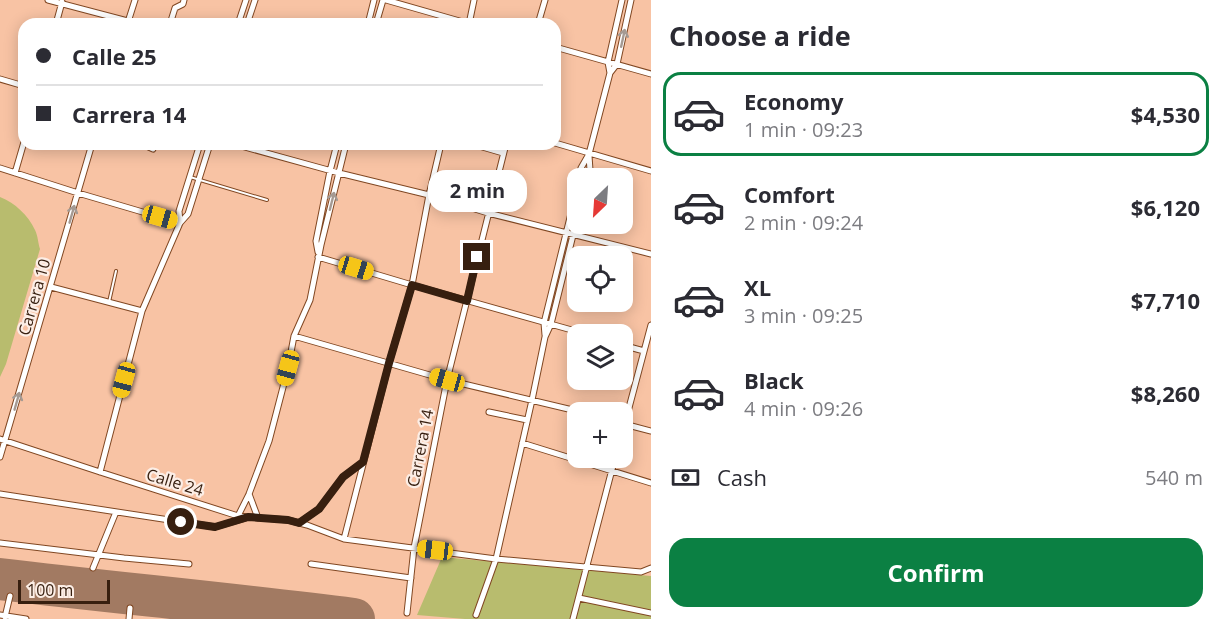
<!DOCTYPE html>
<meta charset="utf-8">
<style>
body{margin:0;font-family:"Open Sans",sans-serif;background:#f7f7f7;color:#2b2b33;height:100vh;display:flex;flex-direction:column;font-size:22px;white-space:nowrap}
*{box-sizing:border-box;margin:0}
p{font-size:20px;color:#7c7c81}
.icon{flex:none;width:33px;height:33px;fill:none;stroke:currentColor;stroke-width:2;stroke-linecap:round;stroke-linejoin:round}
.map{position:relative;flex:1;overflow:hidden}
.details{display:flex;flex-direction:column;background:#fff;width:570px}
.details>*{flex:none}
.hud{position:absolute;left:18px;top:18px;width:543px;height:132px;border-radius:18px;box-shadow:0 3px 15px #0003;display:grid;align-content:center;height:132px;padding:0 18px;background:#fff}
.needle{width:39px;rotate:205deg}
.controls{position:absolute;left:567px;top:168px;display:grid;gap:12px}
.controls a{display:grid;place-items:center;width:66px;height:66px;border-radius:12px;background:#fff;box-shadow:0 3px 15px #0003;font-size:30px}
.scale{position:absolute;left:18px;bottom:15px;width:92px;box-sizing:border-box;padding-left:6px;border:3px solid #371f0f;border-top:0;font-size:16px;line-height:21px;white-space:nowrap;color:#371f0f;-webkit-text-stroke:4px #fceee6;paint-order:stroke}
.end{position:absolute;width:27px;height:27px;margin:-14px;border:8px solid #371f0f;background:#fff;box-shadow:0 0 0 3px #fff}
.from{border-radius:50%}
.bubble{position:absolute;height:42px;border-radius:18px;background:#fff;box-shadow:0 3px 15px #0003;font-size:20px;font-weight:700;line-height:42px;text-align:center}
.car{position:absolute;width:18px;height:36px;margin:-18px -9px;border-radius:8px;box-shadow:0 0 4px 2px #0007;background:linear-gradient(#f5c518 24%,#345 0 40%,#f5c518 0 76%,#345 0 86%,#f5c518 0)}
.hud b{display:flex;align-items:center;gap:21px;height:57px;font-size:22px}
.hud b+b{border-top:2px solid #e1e1e2}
.hud i{width:15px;height:15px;background:#2b2b33}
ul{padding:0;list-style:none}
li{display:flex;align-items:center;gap:18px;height:84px;margin:0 12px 9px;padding:0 6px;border:3px solid transparent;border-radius:18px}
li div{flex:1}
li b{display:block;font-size:22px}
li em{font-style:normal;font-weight:700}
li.active{border-color:#0b8043}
li>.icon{width:54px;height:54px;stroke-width:1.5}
h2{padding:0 18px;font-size:27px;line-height:72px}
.pay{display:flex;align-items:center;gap:15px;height:66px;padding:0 18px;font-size:22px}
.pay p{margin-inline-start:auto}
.button{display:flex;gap:12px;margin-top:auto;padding:12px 18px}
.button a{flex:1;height:69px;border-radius:18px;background:#0b8043;color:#fff;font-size:24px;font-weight:700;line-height:69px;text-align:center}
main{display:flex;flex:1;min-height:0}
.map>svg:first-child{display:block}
.green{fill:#b8bc6e}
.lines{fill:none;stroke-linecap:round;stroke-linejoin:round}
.runway{stroke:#a27a62;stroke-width:42}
.lane-casing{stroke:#804722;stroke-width:4}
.street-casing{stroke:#804722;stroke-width:7}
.lane{stroke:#fff;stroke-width:2}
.street{stroke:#fff;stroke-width:5}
.oneway{stroke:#a59a93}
.route{stroke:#371f0f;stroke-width:8}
.labels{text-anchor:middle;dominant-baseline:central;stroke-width:4.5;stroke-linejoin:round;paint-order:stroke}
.street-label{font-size:16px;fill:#371f0f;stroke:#fceee6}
</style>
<main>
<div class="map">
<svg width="651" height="619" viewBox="0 0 651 619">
<rect width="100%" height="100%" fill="#f8c3a4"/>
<path class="green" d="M0 197C15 203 28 215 35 230 38 236 38 243 40 249L6 364 0 377Z
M442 557 651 576V619H465L417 615Z"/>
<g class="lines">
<path class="runway" d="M0 579C118 593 236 604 354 619"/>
<g class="lane-casing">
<path id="lane" d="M190 177 267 200
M109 302 116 271"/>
</g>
<g class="street-casing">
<path id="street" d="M48 0 139 24
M386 0 470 24
M128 22 135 0
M56 24 62 2
M170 24 175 8 183 4 184 0
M238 24 246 0
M247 24 255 0
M368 24 374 0
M376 24 383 0
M469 24 474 0
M538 24 545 0
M555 47 651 74
M610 73 608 62 622 0
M0 79 24 86
M555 143 651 171
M142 144 153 149
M234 144 339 173 429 195 488 213 651 254
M472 144 503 153
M0 168 78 193 180 223
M15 173 24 142
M579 178 581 168 589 154 610 73 617 64 631 0
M587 178 590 170 589 156
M180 223 179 211 200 144
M318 252 316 241 330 171 337 144
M318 257 412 285 586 334
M51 287 142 311
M545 335 544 323 578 185
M294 336 447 380 581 412
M622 345 644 351
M489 412 527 420
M624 424 651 431
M622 434 651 325
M0 439 100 472 238 516 288 520 307 525 344 539 496 559 641 572 651 568
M522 443 651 483
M0 457 92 144
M100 472 142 311 180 223 188 214 210 144
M0 494 215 527 246 518
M249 494 258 518
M238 516 249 494 269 441 288 368 294 336 310 300 321 245 346 144
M299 523 319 509 343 477 363 462
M344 539 389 363 412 285 429 195 441 144
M0 543 124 558 189 564
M311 564 411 578
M93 568 116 512
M579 598 651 613
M407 613 414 548 447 380 506 144
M0 615 26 619
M476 615 496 559 532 400 545 337 551 324 578 215
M5 617 10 596
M129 619 130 608
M573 619 615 458"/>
</g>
<use href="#lane" class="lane"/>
<use href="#street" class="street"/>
</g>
<defs><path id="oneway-shaft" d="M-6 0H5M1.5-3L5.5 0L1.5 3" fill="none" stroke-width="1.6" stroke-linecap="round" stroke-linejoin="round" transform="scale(1.5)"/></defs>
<g class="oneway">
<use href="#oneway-shaft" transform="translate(623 38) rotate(-78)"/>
<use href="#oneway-shaft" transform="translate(332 201) rotate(-76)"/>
<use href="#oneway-shaft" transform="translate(72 214) rotate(-74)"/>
<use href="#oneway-shaft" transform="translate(17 401) rotate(-74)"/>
</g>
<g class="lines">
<path class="route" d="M181 522 215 527 248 517 288 520 299 523 319 509 343 477 363 462 389 363 412 285 467 301 477 257"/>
</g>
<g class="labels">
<g class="street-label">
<text transform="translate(34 297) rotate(-74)">Carrera 10</text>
<text transform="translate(420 448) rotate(-79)">Carrera 14</text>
<text transform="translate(175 482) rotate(17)">Calle 24</text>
</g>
</g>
</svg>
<div class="controls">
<a><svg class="needle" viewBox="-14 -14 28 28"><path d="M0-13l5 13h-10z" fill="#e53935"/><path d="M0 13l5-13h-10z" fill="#7c7c81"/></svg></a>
<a><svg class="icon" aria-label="locate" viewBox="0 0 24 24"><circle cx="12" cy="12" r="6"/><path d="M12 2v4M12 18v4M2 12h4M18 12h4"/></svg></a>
<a><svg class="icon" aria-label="layers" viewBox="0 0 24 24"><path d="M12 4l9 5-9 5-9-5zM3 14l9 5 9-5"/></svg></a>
<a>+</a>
</div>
<div class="scale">100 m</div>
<i class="end from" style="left:181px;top:522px"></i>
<i class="end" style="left:477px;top:257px"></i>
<div class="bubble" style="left:428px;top:170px;width:99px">2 min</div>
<i class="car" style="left:160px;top:217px;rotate:106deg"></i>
<i class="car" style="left:356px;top:268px;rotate:107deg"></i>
<i class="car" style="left:288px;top:368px;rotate:195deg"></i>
<i class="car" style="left:124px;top:380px;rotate:195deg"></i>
<i class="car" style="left:447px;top:380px;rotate:286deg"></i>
<i class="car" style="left:435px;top:550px;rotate:277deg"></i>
<div class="hud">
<b><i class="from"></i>Calle 25</b>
<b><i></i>Carrera 14</b>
</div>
</div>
<section class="details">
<h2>Choose a ride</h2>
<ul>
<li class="active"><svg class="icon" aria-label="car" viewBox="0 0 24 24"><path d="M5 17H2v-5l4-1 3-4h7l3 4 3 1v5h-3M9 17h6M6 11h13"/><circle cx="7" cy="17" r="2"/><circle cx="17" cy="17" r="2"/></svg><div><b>Economy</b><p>1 min · 09:23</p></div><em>$4,530</em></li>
<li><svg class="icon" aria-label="car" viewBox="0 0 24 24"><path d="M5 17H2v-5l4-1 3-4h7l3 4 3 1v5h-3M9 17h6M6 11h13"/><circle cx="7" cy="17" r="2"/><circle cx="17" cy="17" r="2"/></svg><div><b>Comfort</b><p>2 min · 09:24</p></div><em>$6,120</em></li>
<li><svg class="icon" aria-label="car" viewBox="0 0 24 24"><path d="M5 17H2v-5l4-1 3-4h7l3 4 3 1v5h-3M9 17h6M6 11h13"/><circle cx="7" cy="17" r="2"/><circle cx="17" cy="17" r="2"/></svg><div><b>XL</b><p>3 min · 09:25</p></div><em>$7,710</em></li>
<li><svg class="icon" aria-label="car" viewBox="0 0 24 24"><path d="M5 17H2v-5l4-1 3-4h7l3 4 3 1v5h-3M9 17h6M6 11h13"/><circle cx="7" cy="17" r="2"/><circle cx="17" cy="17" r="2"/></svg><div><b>Black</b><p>4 min · 09:26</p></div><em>$8,260</em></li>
</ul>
<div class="pay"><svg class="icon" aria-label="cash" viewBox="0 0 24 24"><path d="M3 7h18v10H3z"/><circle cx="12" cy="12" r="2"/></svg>Cash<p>540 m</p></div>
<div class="button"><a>Confirm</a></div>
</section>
</main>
